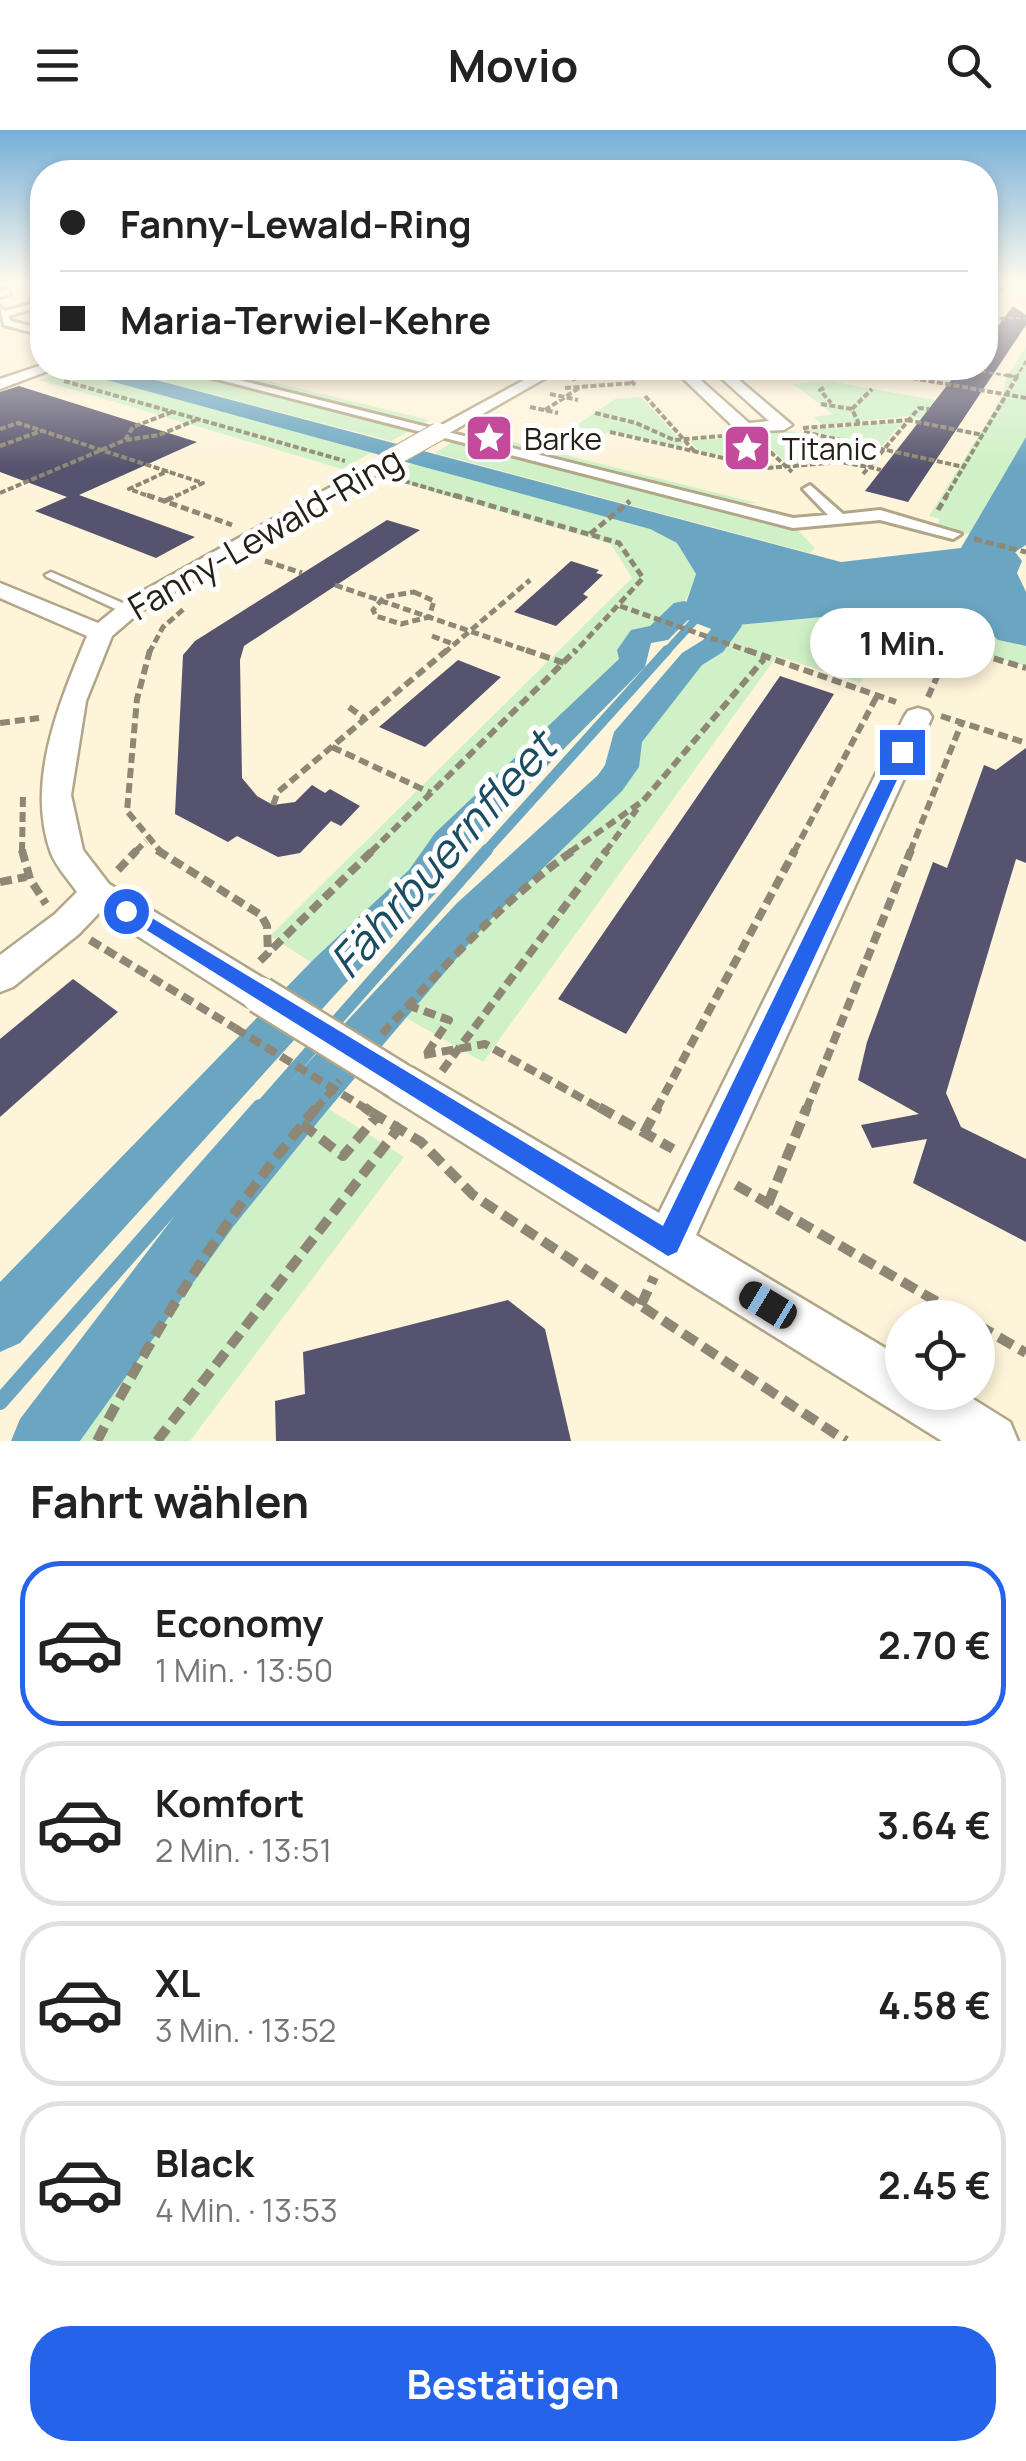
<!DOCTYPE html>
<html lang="de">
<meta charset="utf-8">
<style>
body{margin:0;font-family:Manrope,sans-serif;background:#f6f6f6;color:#222;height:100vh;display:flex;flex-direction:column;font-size:38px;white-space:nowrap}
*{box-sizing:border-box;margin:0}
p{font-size:32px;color:#767676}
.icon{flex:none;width:55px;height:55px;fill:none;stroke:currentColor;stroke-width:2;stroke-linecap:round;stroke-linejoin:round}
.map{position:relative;height:1311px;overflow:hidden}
.drawer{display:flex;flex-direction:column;background:#fff;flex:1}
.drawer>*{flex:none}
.guide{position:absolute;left:30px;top:30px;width:968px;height:220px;border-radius:40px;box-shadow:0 5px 15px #0003;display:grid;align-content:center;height:220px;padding:0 30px;background:#fff}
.tools{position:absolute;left:885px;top:1170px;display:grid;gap:20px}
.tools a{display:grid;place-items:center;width:110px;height:110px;border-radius:50%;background:#fff;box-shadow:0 5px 15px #0003;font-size:50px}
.end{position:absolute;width:45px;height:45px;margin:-22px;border:12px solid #2563eb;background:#fff;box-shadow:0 0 0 5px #fff}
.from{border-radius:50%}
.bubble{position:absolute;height:70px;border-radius:35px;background:#fff;box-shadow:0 5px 15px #0003;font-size:32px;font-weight:700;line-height:70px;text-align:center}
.car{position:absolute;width:30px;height:60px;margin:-30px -15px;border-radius:12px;box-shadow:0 0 8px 2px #0007;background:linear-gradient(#222 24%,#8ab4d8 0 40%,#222 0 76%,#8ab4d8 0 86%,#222 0)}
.guide b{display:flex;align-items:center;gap:35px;height:95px;font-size:38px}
.guide b+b{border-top:2px solid #e0e0e0}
.guide i{width:25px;height:25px;background:#222}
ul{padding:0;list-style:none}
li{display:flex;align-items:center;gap:30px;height:165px;margin:0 20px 15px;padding:0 10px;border:5px solid #e0e0e0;border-radius:40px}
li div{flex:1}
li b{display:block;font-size:38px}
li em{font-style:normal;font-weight:700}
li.on{border-color:#2563eb}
li>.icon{width:90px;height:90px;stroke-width:1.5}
h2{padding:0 30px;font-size:45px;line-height:120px}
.cta{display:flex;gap:20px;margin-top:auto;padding:20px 30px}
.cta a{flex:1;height:115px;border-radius:40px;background:#2563eb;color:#fff;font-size:40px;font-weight:700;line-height:115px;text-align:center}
header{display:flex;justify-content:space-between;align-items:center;height:130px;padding:0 30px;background:#fff;font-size:45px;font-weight:700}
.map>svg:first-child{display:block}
.green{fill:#d0f1c7}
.water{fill:#6aa6c1}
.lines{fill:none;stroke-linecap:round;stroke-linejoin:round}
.stream-far3{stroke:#6aa6c1;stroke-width:8}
.stream-far2{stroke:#6aa6c1;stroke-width:10}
.stream-far1{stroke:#6aa6c1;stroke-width:12}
.stream{stroke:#6aa6c1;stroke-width:16}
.canal{fill:#6aa6c1;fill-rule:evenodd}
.building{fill:#56536e}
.service-casing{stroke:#b2a688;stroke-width:5}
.pedestrian-casing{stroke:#b2a688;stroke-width:6}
.minor-casing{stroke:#b2a688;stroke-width:5}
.path-far5{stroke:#8e8775;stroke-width:2.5;stroke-dasharray:5 2.5;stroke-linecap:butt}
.path-far4{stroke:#8e8775;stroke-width:4;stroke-dasharray:6 2.5;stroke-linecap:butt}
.path-far3{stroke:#8e8775;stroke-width:5;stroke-dasharray:8 4;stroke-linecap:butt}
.path-far2{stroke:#8e8775;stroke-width:6;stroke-dasharray:10 5;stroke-linecap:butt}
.path-far1{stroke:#8e8775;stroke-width:8;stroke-dasharray:12 6;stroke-linecap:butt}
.path{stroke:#8e8775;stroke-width:10;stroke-dasharray:16 8;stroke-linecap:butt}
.service{fill:#fff;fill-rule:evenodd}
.pedestrian{fill:#fff;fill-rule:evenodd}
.minor{fill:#fff;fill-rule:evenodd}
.minor-bridge-far1-casing{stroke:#b2a688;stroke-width:20;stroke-linecap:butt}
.minor-bridge-casing{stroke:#b2a688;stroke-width:41;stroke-linecap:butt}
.path-bridge-far1{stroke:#8e8775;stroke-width:8;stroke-dasharray:12 6;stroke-linecap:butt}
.path-bridge{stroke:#8e8775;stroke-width:10;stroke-dasharray:16 8;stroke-linecap:butt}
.minor-bridge-far1{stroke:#fff;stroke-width:18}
.minor-bridge{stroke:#fff;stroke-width:36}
.route{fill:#2563eb}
.labels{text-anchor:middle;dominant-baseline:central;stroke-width:10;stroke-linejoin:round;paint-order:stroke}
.far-poi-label{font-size:30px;fill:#262116;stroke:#fff;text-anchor:start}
.street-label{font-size:35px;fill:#262116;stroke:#fff}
.near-water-label{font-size:45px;font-style:italic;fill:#1b4c61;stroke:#fff}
</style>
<header><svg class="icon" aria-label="menu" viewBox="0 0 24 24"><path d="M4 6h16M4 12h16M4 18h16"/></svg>Movio<svg class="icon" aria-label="search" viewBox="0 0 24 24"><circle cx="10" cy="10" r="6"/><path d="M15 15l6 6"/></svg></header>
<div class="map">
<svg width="1026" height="1311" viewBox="0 0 1026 1311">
<rect width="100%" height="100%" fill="#fef4da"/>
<path class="green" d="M1026 217V307L973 401 968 404 937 397 940 389 929 386 1003 266 1006 249Z
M111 238H215L429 290 391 311Z
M71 240 374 321 342 339 40 250Z
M829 251 935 270 921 289 909 286 823 295 813 287 833 284 793 254Z
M641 267 683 313 679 317 610 301 597 309 579 305 574 297 615 269Z
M904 291 881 317 806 300Z
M470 301 757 373 733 374 466 306 459 309 795 397 815 418 810 423 435 323Z
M791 301 878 320 865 335 840 329 788 334 755 304Z
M743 306 774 336 698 320 690 311Z
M415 332 650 399 677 413 696 444C686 473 674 501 641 506L632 520 634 531 448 713 423 751 328 843 270 806 632 448 611 414 386 348Z
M864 483 905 496 921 486H954L981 495 998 510 1026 516V536L892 498 860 553 777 526 483 932 389 878 471 784 610 653 622 637 626 610 692 529 713 516 728 496Z
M309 966 404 1027 190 1311H42L214 1078Z"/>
<path class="water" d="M63 238H111L841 432 961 418 1026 307V415L1015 422 1022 431 1017 443 1026 462V516L998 510 981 495 954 486H921L905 496 864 483 728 496 684 479 696 444 677 413 650 399Z"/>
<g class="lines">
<path class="stream-far3" d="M665 523 707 477"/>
<path class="stream-far2" d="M485 722 667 520"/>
<path class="stream-far1" d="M258 980 487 720"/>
<path class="stream" d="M0 1272 260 977"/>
<path class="canal" d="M684 471 738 490 742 496 723 522 702 535 642 612 639 637 622 661 485 795 326 982 233 1097 80 1311H11L20 1289 195 1059 292 950 457 773 598 645 605 635 614 602 682 523 703 510 711 499 688 490 668 510 651 513 645 537 461 723 437 762 343 856 20 1213 0 1222V1152L313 830 409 740 435 703 619 529 617 520 631 500 650 496 674 473Z"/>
</g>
<path class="building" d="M1013 176 1026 185V195L908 372 865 361 952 249H957L966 238H985V213Z
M19 256 197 312 79 365 195 407 156 428 35 381 67 367 0 342V262Z
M387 390 420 400 244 516 240 530 242 648 257 666 273 675 295 672 312 655 325 663 330 659 360 676 341 696 331 691 300 723 278 727 237 706 228 712 175 684 183 525 195 511Z
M571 431 599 440 596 443 603 445 583 464 588 467 556 496 514 482Z
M458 530 501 547 425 617 379 597Z
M780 546 834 564 626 904 558 869Z
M1026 618V733L1016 729 946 963 961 997 1026 1029V1112L913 1053 927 1009 872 1018 861 995 919 984 858 950 867 912 933 732 947 738 984 635 996 640Z
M73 849 118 882 0 987V909Z
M508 1170 545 1199 571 1311H276L275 1271 305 1264 303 1222Z"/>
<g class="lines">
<g class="service-casing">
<path id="service" d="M51 442 132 477 134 480 128 484 124 483 47 447 45 445Z"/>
</g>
<g class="pedestrian-casing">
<path id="pedestrian" d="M7 159 10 164 0 167V161Z
M42 171V176L8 186 11 191 42 199V205L4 195 0 177 5 181Z
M174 238H191L793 388 828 385 803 359 810 355 843 384 880 380 961 404 953 409 880 390 793 398Z"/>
</g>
<g class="minor-casing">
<path id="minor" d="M985 155 998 157 1000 160 985 169Z
M42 235 56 238 0 259V249Z
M546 238H563L444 306 429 302Z
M672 238H687L749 293 769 291 710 238H725L792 295 784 300 739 302Z
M383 328 389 329V337L141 481 112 506 86 571 71 665 83 720 109 754 273 854 279 865 273 876 260 881 247 876 100 782 79 804 13 857 0 862V825L55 784 77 762C69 750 56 737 51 723 25 652 60 571 87 506L0 468V453L98 493 125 471Z
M918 578 928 581 932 587 696 1105 902 1228V1262H962L1010 1292 1018 1311H942L385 964 379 951 385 938 399 932 413 938 659 1083 904 587 908 581Z"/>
</g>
<path class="path-far5" d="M1004 191 999 188H1026
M127 238 161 240
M618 238 628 248
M853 238 909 248
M959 238 1017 247
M760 246 776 243 778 238
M578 248 604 238
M1016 248 1026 231"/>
<path class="path-far4" d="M625 245 635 255
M895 245 1026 268
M1006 245 1017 247
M760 246 764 245
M572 250 585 245
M64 251 345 331
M565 258 633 253
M824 258 820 260 831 273
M550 264 578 270
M645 266 695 322
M821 274 852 279 859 294
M530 277 558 283
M852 279 872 259
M545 280 579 258
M595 283 636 293 674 310 722 306
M907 290 983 305
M803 298 909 290
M0 299 18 293 203 353 172 368
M610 302 767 338 841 332 869 337 919 278 929 279
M804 302 964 337
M126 310 159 305 196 290
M0 316 41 301
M764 316 792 342
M863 344 869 337 881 340
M404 351 462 368
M0 363 125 310 133 297 172 282
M154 368 129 359 168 341
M945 368 1018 245"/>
<path class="path-far3" d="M147 365 232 395
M454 365 619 413 643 448 574 523
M165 371 177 365
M938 380 947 365
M590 404 630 371
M974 409 1026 422
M265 431 302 443
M335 455 534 523
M414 462 434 471 429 487 401 494 376 486 373 480 384 467Z
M620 476 754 523
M432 506 453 514
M149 523 163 497 185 478
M444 523 530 450
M948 523 951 516 974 523"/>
<path class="path-far2" d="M150 520 137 569 127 681 161 722
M526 520 564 533
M747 520 896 572
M965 520 1026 538
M928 567 949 520
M349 577 365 589
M941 586 1026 613
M0 593 39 588
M332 617 431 663
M273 675 278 662 447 520
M22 722 23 664
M135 722 146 711
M371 722 576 520
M570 722 643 671 764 529
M605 722 637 679
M794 722 877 566
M910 722 962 592"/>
<path class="path-far1" d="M22 720 30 749 46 774
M157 720 261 785 267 796 268 825
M118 740 137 720
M0 752 26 747
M90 810 235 898
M260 831 373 720
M407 875 449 890 427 923
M382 904C443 838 500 772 574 720
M424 925 485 914 603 980
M442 941 607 720
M315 980 340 951
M656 980 795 720
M806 980 911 720"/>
<path class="path" d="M599 977 673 1019
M371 982 421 1012 473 1065 846 1311
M302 994 343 1026 378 985
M644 1003 658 977
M736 1055 965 1188
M768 1074 807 977
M641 1175 654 1147
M978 1195 1026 1223
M97 1311C158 1192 230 1080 317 977
M157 1311 404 991"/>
<use href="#service" class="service"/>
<use href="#pedestrian" class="pedestrian"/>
<use href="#minor" class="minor"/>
<g class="minor-bridge-far1-casing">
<path id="minor-bridge-far1" d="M383 333 438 302"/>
</g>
<g class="minor-bridge-casing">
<path id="minor-bridge" d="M260 865 399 951"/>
</g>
<path class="path-bridge-far1" d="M235 898 368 980"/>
<path class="path-bridge" d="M364 977 371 982"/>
<use href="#minor-bridge-far1" class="minor-bridge-far1"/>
<use href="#minor-bridge" class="minor-bridge"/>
</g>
<linearGradient id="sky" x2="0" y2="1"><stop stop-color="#75aed8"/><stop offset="0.45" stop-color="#fffaee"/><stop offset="1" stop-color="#fffaee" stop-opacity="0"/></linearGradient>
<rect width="1026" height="337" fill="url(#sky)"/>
<path class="route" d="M896 618 910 622 677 1122 668 1126 116 781 126 773 132 776 663 1096Z"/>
<defs>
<g id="sight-square" transform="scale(2.5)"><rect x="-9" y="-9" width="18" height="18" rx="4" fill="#c44a9c" stroke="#fff"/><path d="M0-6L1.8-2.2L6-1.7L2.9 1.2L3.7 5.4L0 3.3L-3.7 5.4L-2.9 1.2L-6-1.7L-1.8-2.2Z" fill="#fff"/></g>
</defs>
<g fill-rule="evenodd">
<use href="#sight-square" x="489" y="308"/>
<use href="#sight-square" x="747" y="318"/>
</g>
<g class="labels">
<g class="far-poi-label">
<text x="524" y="308">Barke</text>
<text x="782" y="318">Titanic</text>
</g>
<g class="street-label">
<text transform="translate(265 403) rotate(-30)">Fanny-Lewald-Ring</text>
</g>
<g class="near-water-label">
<text transform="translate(442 724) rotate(-48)">Fährbuernfleet</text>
</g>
</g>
</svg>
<div class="tools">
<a><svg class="icon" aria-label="locate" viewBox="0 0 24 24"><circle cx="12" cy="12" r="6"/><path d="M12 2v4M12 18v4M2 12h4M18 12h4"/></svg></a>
</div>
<i class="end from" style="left:126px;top:781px"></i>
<i class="end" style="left:902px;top:622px"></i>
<div class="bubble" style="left:810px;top:478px;width:185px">1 Min.</div>
<i class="car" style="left:768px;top:1175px;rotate:301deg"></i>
<div class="guide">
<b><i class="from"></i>Fanny-Lewald-Ring</b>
<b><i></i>Maria-Terwiel-Kehre</b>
</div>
</div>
<section class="drawer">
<h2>Fahrt wählen</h2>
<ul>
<li class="on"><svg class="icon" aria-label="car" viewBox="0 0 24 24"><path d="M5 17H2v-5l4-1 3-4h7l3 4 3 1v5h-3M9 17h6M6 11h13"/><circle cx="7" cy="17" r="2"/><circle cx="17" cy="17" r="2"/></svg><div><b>Economy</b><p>1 Min. · 13:50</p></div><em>2.70 €</em></li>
<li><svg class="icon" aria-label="car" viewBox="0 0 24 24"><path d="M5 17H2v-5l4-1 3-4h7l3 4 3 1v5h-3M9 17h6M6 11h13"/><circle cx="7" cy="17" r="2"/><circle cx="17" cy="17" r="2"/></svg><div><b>Komfort</b><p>2 Min. · 13:51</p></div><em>3.64 €</em></li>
<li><svg class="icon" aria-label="car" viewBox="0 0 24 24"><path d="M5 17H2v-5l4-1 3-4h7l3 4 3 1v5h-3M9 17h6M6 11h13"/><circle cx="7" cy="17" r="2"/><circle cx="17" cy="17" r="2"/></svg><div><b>XL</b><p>3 Min. · 13:52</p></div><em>4.58 €</em></li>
<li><svg class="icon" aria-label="car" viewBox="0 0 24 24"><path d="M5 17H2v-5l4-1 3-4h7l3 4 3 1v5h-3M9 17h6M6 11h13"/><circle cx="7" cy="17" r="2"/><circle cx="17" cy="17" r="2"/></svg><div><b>Black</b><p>4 Min. · 13:53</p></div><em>2.45 €</em></li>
</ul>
<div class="cta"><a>Bestätigen</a></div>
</section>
